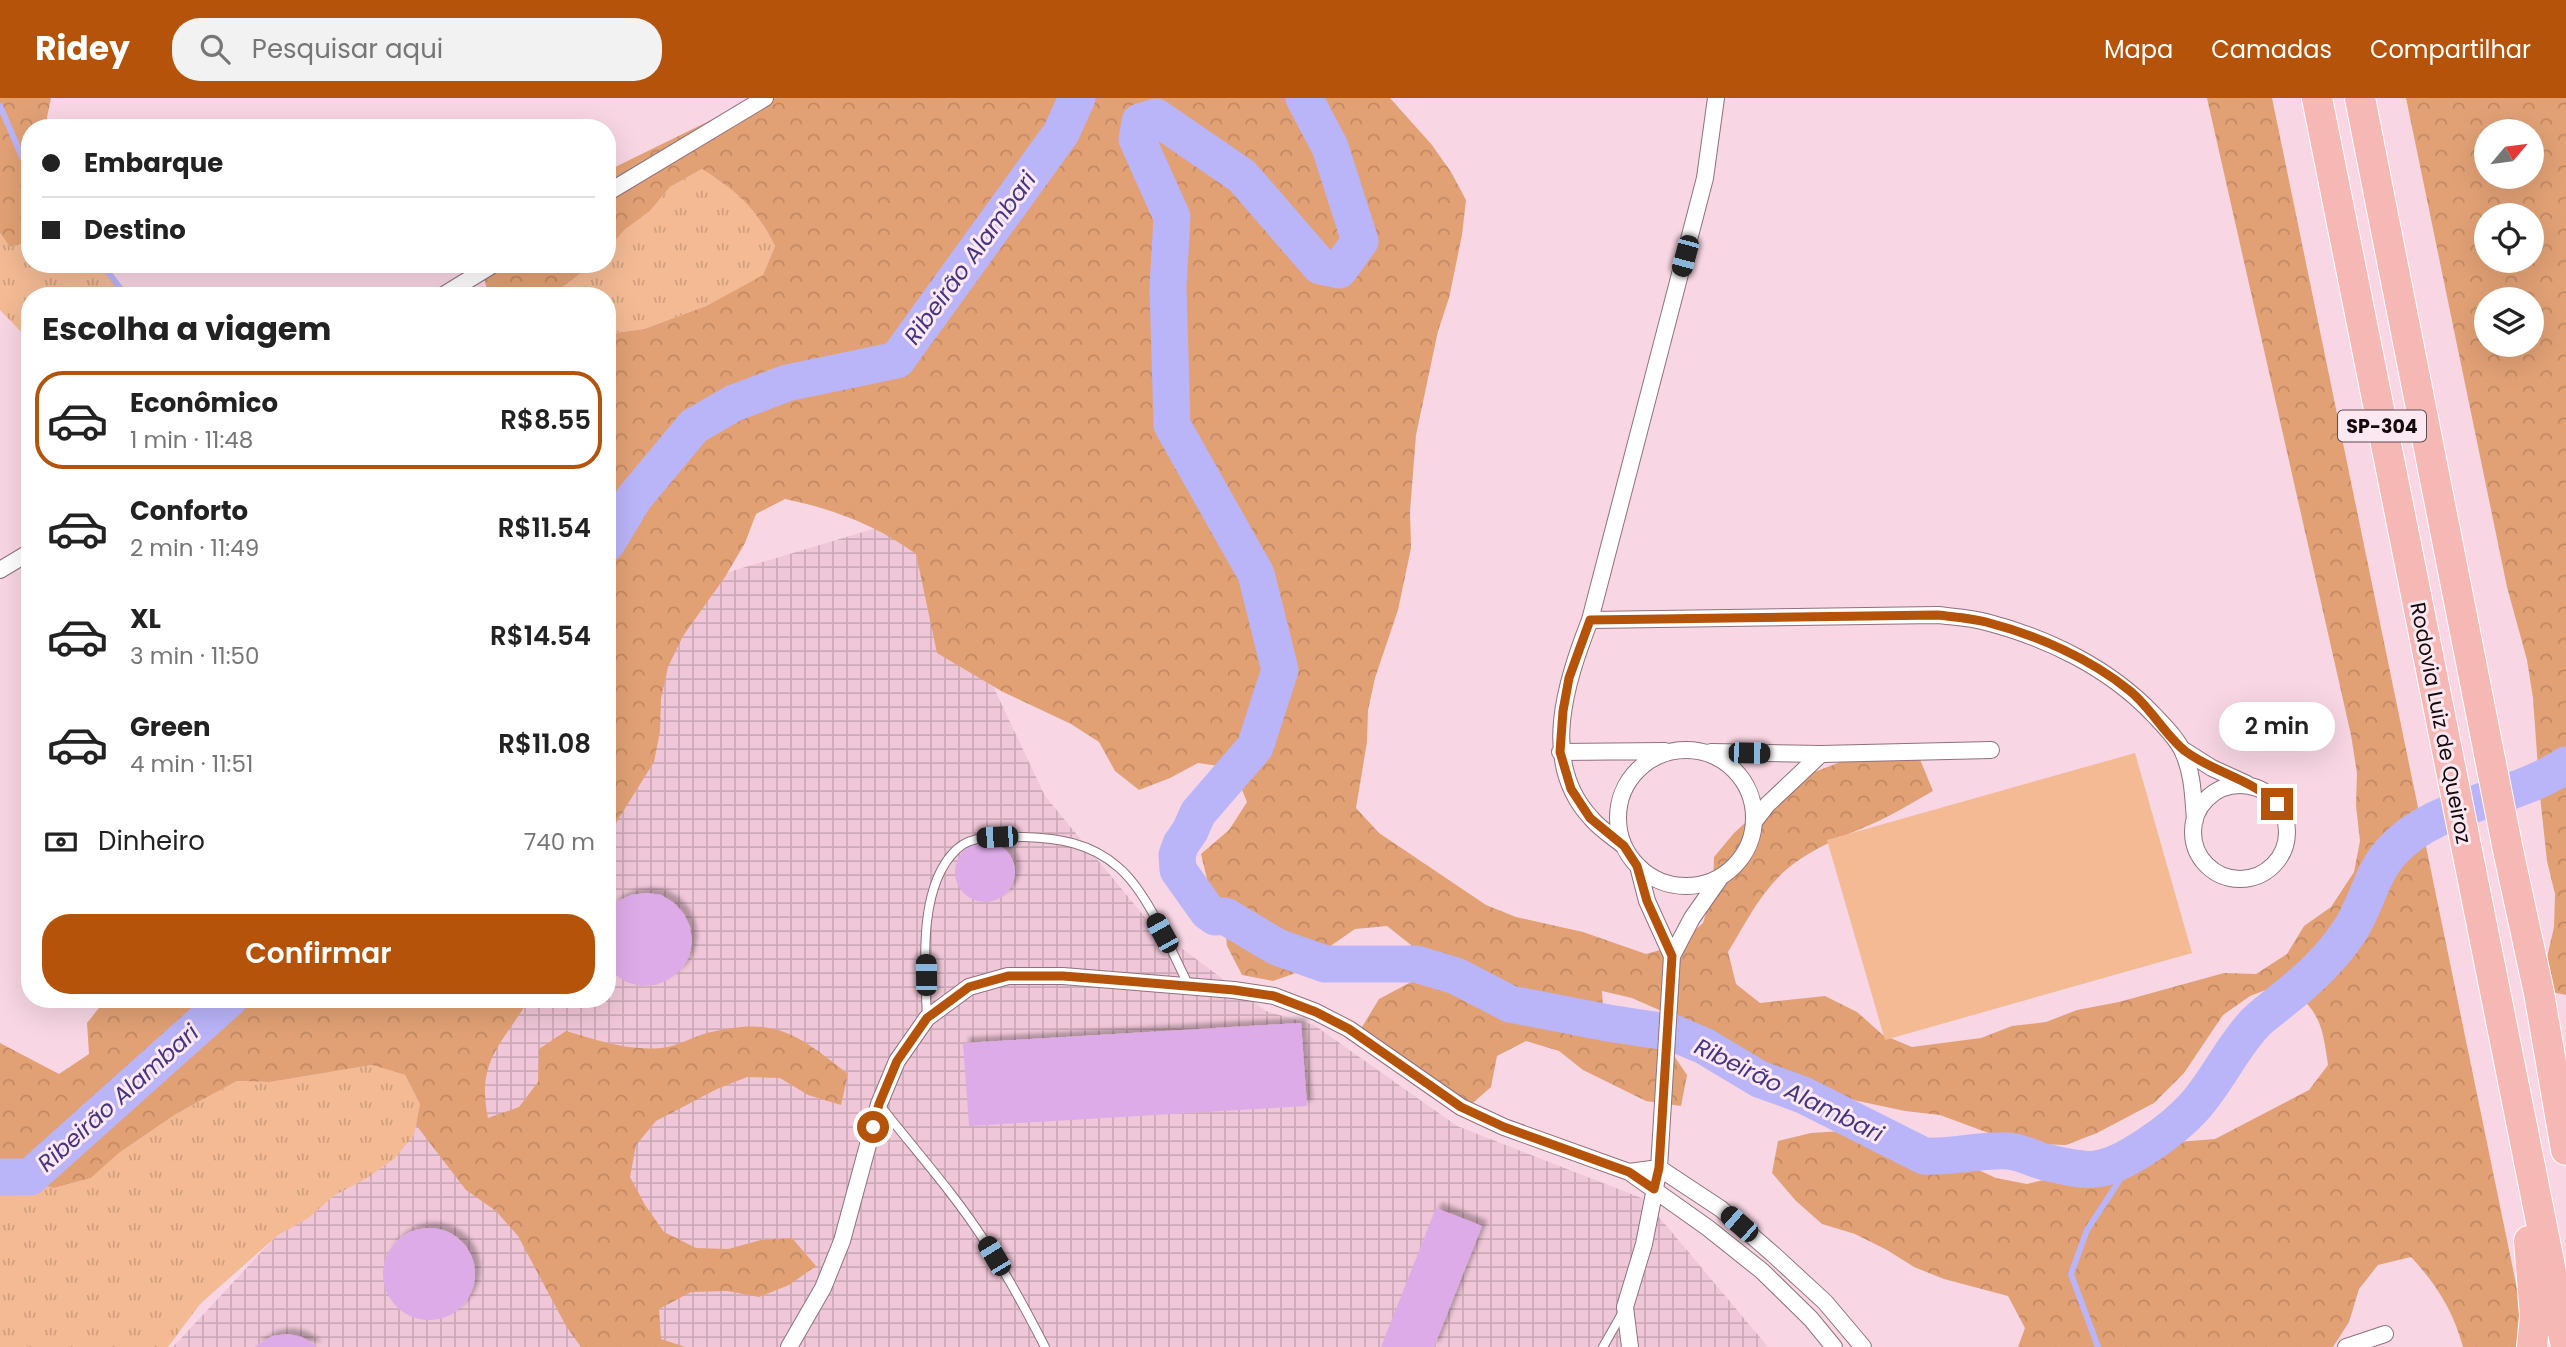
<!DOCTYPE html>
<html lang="pt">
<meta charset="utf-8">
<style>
body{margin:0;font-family:Poppins,sans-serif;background:#f2f2f2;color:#222;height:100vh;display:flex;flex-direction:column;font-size:26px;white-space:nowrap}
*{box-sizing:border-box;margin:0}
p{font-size:23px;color:#767676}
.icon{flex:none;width:38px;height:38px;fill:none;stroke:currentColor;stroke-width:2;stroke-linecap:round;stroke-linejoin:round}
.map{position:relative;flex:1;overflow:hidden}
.side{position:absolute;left:21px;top:189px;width:595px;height:721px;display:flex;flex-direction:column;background:#fff;border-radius:28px;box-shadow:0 7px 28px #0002}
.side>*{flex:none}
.banner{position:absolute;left:21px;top:21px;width:595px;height:154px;border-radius:28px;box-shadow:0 7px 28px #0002;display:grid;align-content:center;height:154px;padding:0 21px;background:#fff}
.needle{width:46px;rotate:61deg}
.controls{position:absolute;left:2474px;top:21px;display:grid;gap:14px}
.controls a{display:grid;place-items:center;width:70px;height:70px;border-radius:50%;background:#fff;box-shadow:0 7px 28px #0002;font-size:35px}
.end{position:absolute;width:32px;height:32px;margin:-16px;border:9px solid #b45309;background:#fff;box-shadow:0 0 0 4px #fff}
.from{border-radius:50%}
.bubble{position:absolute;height:49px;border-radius:24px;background:#fff;box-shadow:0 7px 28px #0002;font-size:23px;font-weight:600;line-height:49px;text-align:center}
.car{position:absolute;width:21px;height:42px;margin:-21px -10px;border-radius:9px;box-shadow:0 0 5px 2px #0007;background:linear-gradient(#222 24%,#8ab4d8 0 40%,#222 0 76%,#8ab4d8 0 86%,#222 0)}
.banner b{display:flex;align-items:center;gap:24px;height:66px;font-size:26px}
.banner b+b{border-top:2px solid #e0e0e0}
.banner i{width:18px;height:18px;background:#222}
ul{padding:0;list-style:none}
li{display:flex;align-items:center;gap:21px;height:98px;margin:0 14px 10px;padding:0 7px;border:4px solid transparent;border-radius:28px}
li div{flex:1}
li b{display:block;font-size:26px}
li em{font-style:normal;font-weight:600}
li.current{border-color:#b45309}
li>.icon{width:63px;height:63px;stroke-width:1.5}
h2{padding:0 21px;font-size:32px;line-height:84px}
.pay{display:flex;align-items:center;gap:18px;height:77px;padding:0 21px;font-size:26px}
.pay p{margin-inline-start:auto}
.action{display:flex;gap:14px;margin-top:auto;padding:14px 21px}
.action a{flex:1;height:80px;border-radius:28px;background:#b45309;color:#fff;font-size:28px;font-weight:600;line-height:80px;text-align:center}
header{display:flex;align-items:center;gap:42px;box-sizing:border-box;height:98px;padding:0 35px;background:#b45309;color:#fff}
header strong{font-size:33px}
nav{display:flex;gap:38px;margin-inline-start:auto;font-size:24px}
.search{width:490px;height:63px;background:#f2f2f2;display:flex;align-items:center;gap:18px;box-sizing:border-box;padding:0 24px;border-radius:28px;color:#767676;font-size:26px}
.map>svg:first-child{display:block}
.industrial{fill:url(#industrial-grid)}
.grass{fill:url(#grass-tufts)}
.forest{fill:url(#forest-crowns);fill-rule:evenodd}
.garden{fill:#f3ba94}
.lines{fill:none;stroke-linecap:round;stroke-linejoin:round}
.stream{stroke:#bab4f9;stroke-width:6}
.river{stroke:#bab4f9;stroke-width:37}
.building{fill:#ddace8;filter:url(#shadow)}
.lane-casing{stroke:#8f717d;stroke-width:10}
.street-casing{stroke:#8f717d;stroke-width:18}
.highway-casing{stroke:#fff;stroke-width:32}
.lane{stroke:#fff;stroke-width:8}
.street{stroke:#fff;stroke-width:16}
.highway{stroke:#f5b8b4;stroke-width:30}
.route{stroke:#b45309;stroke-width:9}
.labels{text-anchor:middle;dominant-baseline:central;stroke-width:6;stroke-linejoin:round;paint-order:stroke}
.shield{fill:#fce8f0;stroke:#5a4d52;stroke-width:2}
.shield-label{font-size:19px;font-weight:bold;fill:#140a0e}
.street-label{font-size:21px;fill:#140a0e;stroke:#fce8f0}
.water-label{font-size:23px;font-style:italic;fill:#443584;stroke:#fce8f0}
</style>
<header>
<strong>Ridey</strong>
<div class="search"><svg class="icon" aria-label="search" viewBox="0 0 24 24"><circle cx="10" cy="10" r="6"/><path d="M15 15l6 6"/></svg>Pesquisar aqui</div>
<nav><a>Mapa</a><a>Camadas</a><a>Compartilhar</a></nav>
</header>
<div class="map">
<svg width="2566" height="1249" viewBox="0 0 2566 1249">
<defs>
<pattern id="industrial-grid" width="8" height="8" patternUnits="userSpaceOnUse" patternTransform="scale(1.75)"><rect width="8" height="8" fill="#f0c7d8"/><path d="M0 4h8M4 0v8" fill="none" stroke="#cdaab8"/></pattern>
<pattern id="grass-tufts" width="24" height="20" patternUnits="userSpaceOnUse" patternTransform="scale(1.75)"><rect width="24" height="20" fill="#f3ba94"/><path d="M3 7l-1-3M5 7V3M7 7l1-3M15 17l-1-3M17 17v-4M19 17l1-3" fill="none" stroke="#cf9f7e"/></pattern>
<pattern id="forest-crowns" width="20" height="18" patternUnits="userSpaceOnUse" patternTransform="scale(1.75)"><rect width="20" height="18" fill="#e2a175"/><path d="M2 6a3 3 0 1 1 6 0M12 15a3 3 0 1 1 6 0" fill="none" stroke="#c18964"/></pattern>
<filter id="shadow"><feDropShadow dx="5.5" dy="-5.5" stdDeviation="2" flood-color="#0004"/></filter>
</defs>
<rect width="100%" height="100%" fill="#f8d6e4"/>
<path class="industrial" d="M913 419 1045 698 1153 829 1266 913 1314 927 1457 1028 1644 1101 1768 1249H173L497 901H607V602L632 503Z"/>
<path class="grass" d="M702 71C739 95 755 109 775 148L763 177 706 208 644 231 607 236V198H551L593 166H607V152L623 132 650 113 670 89Z
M0 135 10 149 30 144V166H100L113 178 127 198H30V243L0 212Z
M372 967 405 977 420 1006 414 1037 394 1061 367 1080 335 1097 307 1121 278 1137 200 1206 168 1249H0V1083H24L54 1090 91 1080 119 1055 176 1016 237 983 270 984Z"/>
<path class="forest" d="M0 0H51L47 19 48 30H30V144L10 149 0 135Z
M756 0H1390L1432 47 1451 74 1466 102 1462 137 1449 200 1438 233 1416 337 1410 413 1411 450 1398 512 1375 580 1368 612 1367 644 1356 710 1379 735 1486 807 1516 819 1583 834 1646 856 1678 847 1703 825 1713 792 1714 759 1734 735 1784 690 1812 675 1843 663 1919 659 1933 693C1913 704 1893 717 1872 726 1842 739 1812 750 1787 771 1761 793 1745 826 1728 854L1736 886 1760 905 1825 898 1857 914 1883 937 1912 949 1981 940 2012 928 2046 924 2077 912 2119 904 2224 875 2256 876 2287 856 2304 828 2331 809 2354 774 2360 743 2356 708 2357 675 2351 637 2207 0H2272L2529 1249H2463C2453 1212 2436 1186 2411 1159L2378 1167 2359 1191 2349 1224 2333 1249H2018L2025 1230 2008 1198 1944 1181 1914 1169 1887 1152 1855 1136 1822 1126 1796 1103 1772 1075 1778 1043 1811 1035 1842 1033 1874 1034 1904 1046 1935 1052 1996 1080 2027 1086 2092 1070 2153 1046 2215 1041 2309 992 2328 967C2322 923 2319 913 2284 885L2250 898 2223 917 2184 975 2154 1005 2097 1035 2066 1047 2033 1046 2002 1040 1940 1017 1905 1013 1811 993 1779 983 1717 947 1693 927 1632 900 1602 893 1604 924 1666 946 1687 977 1681 1008 1646 1003 1583 972 1559 953 1526 943 1497 958 1491 989 1466 1011 1377 957 1362 929 1379 901 1411 884V847L1387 828 1355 831 1329 849 1304 872 1273 883 1242 877 1227 848 1224 817 1209 789 1201 756 1229 732 1247 704 1233 670 1198 665 1170 680 1139 692 1115 673 1099 644 1071 626 1003 594 937 555 916 456C876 427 833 411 785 401L756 416 745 445 725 479 683 538 668 569 661 601 660 633 654 664 619 720 607 743V236L644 231 706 208 763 177 775 148C755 109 739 95 702 71L670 89 650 113 624 132 607 152V73Z
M2406 0H2566V897L2552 894 2547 860 2554 829 2555 796 2547 763 2540 698 2533 600 2527 562 2507 489ZM2487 33H2532V79H2487ZM2487 117H2532V163H2487ZM2487 201H2532V247H2487Z
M480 166H593L551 198H489Z
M106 901H529C502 947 476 962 488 1020L519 1009 538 984 539 951 566 933C596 942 628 953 661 950 676 949 692 939 707 935 775 918 796 935 848 976L841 1007 808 997 780 980 747 979 717 991 656 1023 636 1047 630 1079 645 1107 664 1134 696 1150 728 1151 761 1142 792 1140 816 1168 789 1187 759 1199 727 1193 691 1194 659 1211 661 1241 685 1249H581L566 1228 518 1138 496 1113 466 1092 416 1027 420 1006 405 977 372 967 270 984 237 983 176 1016 119 1055 91 1080 54 1090 24 1083H0V945L59 976 89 956 87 925Z"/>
<path class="garden" d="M2135 655 2192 855 1885 942 1827 742Z"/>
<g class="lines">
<path class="stream" d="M0 8 22 59 30 70
M102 166 126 198
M2098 1249 2071 1176 2087 1132 2140 1051"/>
<path class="river" d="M1304 0 1330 49 1360 143 1339 172 1320 168 1242 78 1156 19 1140 24 1137 41 1172 119 1168 190 1172 327 1256 476 1280 572 1255 649 1198 715 1190 733 1181 746 1177 757 1178 772 1208 814 1215 819 1225 818 1277 849 1325 866H1416L1456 878 1510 906 1608 925 1673 935 1704 948 1759 981 1803 997 1924 1058C1953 1060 1980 1051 2008 1053 2023 1054 2034 1062 2049 1065 2062 1068 2082 1073 2096 1071 2124 1068 2174 1031 2193 1010 2217 984 2231 950 2256 924 2263 917 2272 911 2280 904 2306 884 2332 860 2350 832 2366 808 2372 774 2392 753 2436 705 2512 703 2566 667
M607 445 634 400 694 328 734 305 787 285 897 262 1061 35 1077 0
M0 1079H30L229 901"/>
</g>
<path class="building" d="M955 774a30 30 0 1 1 60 0a30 30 0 1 1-60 0Z
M647 795 661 797 674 805 684 816 690 829 692 844 689 859 681 872 669 881 656 887 641 888 626 884 613 875 607 868V814L616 804 631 797Z
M1301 925 1307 1008 969 1028 963 945Z
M1436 1110 1482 1128 1434 1249H1381Z
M383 1176a46 46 0 1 1 92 0a46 46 0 1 1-92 0Z
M288 1236 302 1239 317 1249H254L272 1238Z"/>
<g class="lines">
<g class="lane-casing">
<path id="lane" d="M927 920C925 870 917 788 957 751 973 736 1003 738 1024 739 1058 740 1091 745 1118 769 1148 794 1171 853 1189 888
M879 1006C914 1051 953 1094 984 1142 1007 1176 1026 1212 1045 1249
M1603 1249 1624 1212"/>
</g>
<g class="street-casing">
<path id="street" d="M607 95 765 0
M442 198 494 166
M0 472 30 454
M1590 522 1938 517C1954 519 1971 520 1986 524 2048 540 2109 570 2153 616 2163 627 2177 640 2183 654 2193 676 2193 698 2195 722
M2182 651 2212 670 2247 686
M1618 720a68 68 0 1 1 136 0a68 68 0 1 1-136 0Z
M1560 654 1665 653
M1711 654 1821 656
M2193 734a47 47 0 1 1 94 0a47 47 0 1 1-94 0Z
M1754 724 1767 707 1821 656 1991 652
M1624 748C1613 739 1600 731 1591 720 1539 664 1566 584 1590 522L1705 80 1716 0
M1638 768 1647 803 1672 858
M1629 1074 1659 1070 1721 1111 1774 1157 1825 1204 1863 1249
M789 1249 823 1190 842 1143 879 1006 897 963 927 920 969 889 1008 878H1063L1234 892 1274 898 1316 914 1349 931 1461 1009 1504 1029 1629 1074 1708 1130 1762 1173 1811 1221 1834 1249
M1630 1249 1625 1209 1644 1146 1659 1070 1672 858 1692 820 1720 780
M2346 1249 2385 1236"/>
</g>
<g class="highway-casing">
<path id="highway" d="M2317 0 2566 1249
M2360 0 2508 752 2539 895 2566 1052
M2529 1143 2535 1218 2532 1249"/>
</g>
<use href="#lane" class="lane"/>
<use href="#street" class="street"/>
<use href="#highway" class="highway"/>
</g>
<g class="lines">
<path class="route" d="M873 1029 879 1006 897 963 927 920 969 889 1008 878H1063L1127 883 1234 892 1274 898 1316 914 1349 931 1461 1009 1504 1029 1629 1074 1654 1091 1659 1070 1672 858 1647 803 1637 768 1624 748 1590 720 1571 691 1560 654 1563 613 1569 580 1590 522 1938 517C1954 519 1971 520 1986 524 2036 537 2090 560 2130 593 2151 610 2165 637 2185 653 2213 674 2251 681 2277 706"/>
</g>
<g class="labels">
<rect class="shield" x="2338" y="312.5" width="88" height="31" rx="5"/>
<g class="shield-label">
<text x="2382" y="328">SP-304</text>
</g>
<g class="street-label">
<text transform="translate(2441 625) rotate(79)">Rodovia Luiz de Queiroz</text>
</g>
<g class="water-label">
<text transform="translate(970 160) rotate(-54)">Ribeirão Alambari</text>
<text transform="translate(1789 992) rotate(26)">Ribeirão Alambari</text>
<text transform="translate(118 1000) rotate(-42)">Ribeirão Alambari</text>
</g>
</g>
</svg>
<div class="controls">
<a><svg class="needle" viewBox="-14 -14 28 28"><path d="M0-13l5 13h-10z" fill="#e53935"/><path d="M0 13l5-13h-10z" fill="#767676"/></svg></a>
<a><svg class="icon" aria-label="locate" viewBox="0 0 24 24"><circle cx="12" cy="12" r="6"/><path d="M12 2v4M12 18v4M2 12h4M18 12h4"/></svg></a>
<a><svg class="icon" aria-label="layers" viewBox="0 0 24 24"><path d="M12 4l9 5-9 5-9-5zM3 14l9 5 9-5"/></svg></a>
</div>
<i class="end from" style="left:873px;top:1029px"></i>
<i class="end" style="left:2277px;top:706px"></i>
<div class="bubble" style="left:2219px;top:604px;width:116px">2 min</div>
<i class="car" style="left:1685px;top:158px;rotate:195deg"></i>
<i class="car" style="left:1749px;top:655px;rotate:91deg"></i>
<i class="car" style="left:997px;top:739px;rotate:267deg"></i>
<i class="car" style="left:1162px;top:835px;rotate:331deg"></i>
<i class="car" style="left:926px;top:877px;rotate:359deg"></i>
<i class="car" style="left:1739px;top:1126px;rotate:311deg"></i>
<i class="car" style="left:994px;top:1158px;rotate:329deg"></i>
<div class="banner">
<b><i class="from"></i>Embarque</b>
<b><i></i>Destino</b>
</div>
<section class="side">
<h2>Escolha a viagem</h2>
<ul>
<li class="current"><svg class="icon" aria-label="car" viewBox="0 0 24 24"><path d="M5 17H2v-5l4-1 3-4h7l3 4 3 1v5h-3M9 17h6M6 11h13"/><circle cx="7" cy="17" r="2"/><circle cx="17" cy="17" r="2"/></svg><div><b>Econômico</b><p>1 min · 11:48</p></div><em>R$8.55</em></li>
<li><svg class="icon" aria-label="car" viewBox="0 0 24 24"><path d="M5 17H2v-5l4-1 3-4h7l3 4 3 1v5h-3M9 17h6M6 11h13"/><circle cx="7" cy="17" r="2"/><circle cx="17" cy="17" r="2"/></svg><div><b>Conforto</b><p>2 min · 11:49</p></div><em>R$11.54</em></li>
<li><svg class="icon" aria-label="car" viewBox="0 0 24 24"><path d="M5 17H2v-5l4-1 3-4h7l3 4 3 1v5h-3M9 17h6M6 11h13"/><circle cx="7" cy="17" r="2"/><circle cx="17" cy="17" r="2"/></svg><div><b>XL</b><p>3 min · 11:50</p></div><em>R$14.54</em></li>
<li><svg class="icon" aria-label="car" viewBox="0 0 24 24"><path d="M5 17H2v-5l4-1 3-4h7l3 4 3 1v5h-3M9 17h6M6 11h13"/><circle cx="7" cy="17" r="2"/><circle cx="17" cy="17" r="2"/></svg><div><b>Green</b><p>4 min · 11:51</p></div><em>R$11.08</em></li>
</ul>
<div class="pay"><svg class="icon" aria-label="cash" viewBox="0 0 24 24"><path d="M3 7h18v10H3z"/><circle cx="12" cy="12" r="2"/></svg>Dinheiro<p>740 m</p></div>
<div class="action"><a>Confirmar</a></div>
</section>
</div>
